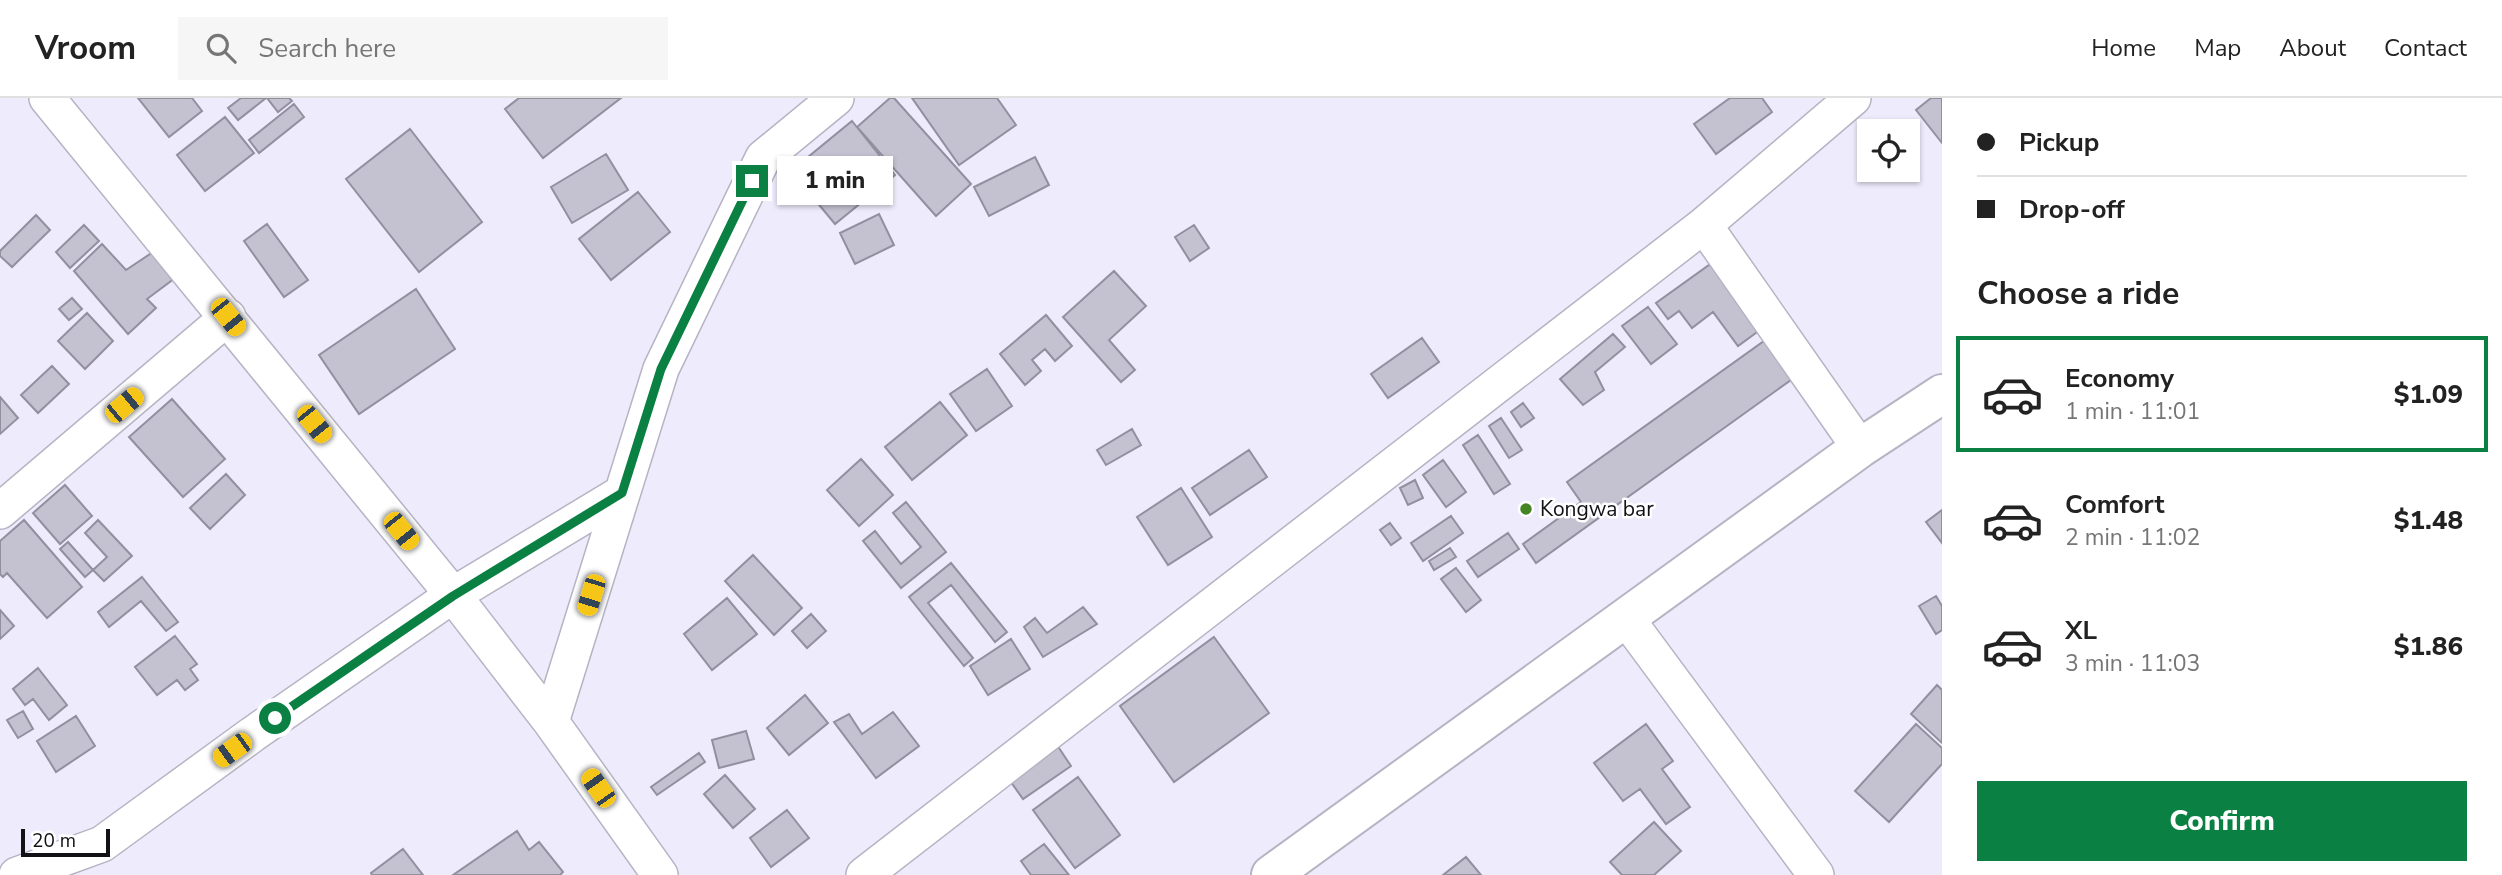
<!DOCTYPE html>
<meta charset="utf-8">
<style>
body{margin:0;font-family:"Nunito Sans",sans-serif;background:#f6f6f6;color:#222;height:100vh;display:flex;flex-direction:column;font-size:26px;white-space:nowrap}
*{box-sizing:border-box;margin:0}
p{font-size:23px;color:#767676}
.icon{flex:none;width:38px;height:38px;fill:none;stroke:currentColor;stroke-width:2;stroke-linecap:round;stroke-linejoin:round}
.map{position:relative;flex:1;overflow:hidden}
.sheet{display:flex;flex-direction:column;background:#fff;width:560px}
.sheet>*{flex:none}
.banner{display:grid;align-content:center;height:154px;padding:0 35px;background:#fff}
.buttons{position:absolute;left:1857px;top:21px;display:grid;gap:14px}
.buttons a{display:grid;place-items:center;width:63px;height:63px;border-radius:0px;background:#fff;box-shadow:0 2px 5px #0004;font-size:35px}
.scale{position:absolute;left:21px;bottom:18px;width:89px;box-sizing:border-box;padding-left:7px;border:4px solid #121116;border-top:0;font-size:19px;line-height:24px;white-space:nowrap;color:#121116;-webkit-text-stroke:5px #fff;paint-order:stroke}
.end{position:absolute;width:32px;height:32px;margin:-16px;border:9px solid #0b8043;background:#fff;box-shadow:0 0 0 4px #fff}
.from{border-radius:50%}
.bubble{position:absolute;height:49px;border-radius:0px;background:#fff;box-shadow:0 2px 5px #0004;font-size:23px;font-weight:800;line-height:49px;text-align:center}
.car{position:absolute;width:21px;height:42px;margin:-21px -10px;border-radius:9px;box-shadow:0 0 5px 2px #0007;background:linear-gradient(#f5c518 24%,#345 0 40%,#f5c518 0 76%,#345 0 86%,#f5c518 0)}
.banner b{display:flex;align-items:center;gap:24px;height:66px;font-size:26px}
.banner b+b{border-top:2px solid #e0e0e0}
.banner i{width:18px;height:18px;background:#222}
ul{padding:0;list-style:none}
li{display:flex;align-items:center;gap:21px;height:116px;margin:0 14px 10px;padding:0 21px;border:4px solid transparent;border-radius:0px}
li div{flex:1}
li b{display:block;font-size:26px}
li em{font-style:normal;font-weight:800}
li.on{border-color:#0b8043}
li>.icon{width:63px;height:63px;stroke-width:1.5}
h2{padding:0 35px;font-size:32px;line-height:84px}
.cta{display:flex;gap:14px;margin-top:auto;padding:14px 35px}
.cta a{flex:1;height:80px;border-radius:0px;background:#0b8043;color:#fff;font-size:28px;font-weight:800;line-height:80px;text-align:center}
header{display:flex;align-items:center;gap:42px;box-sizing:border-box;height:98px;padding:0 35px;background:#fff;border-bottom:2px solid #e0e0e0}
header strong{font-size:33px}
nav{display:flex;gap:38px;margin-inline-start:auto;font-size:24px}
.search{width:490px;height:63px;background:#f6f6f6;display:flex;align-items:center;gap:18px;box-sizing:border-box;padding:0 24px;border-radius:0px;color:#767676;font-size:26px}
main{display:flex;flex:1;min-height:0}
.map>svg:first-child{display:block}
.building{fill:#c4c1d1;stroke:#938f9f;stroke-width:2}
.lines{fill:none;stroke-linecap:round;stroke-linejoin:round}
.street-casing{stroke:#b6b3c3;stroke-width:38}
.secondary-casing{stroke:#b6b3c3;stroke-width:42}
.street{stroke:#fff;stroke-width:35}
.secondary{stroke:#fff;stroke-width:38}
.route{stroke:#0b8043;stroke-width:9}
.poi-dot{fill:#468525;stroke:#fff;stroke-width:2.5}
.labels{text-anchor:middle;dominant-baseline:central;stroke-width:5;stroke-linejoin:round;paint-order:stroke}
.poi-label{font-size:21px;fill:#121116;stroke:#fff;text-anchor:start}
</style>
<header>
<strong>Vroom</strong>
<div class="search"><svg class="icon" aria-label="search" viewBox="0 0 24 24"><circle cx="10" cy="10" r="6"/><path d="M15 15l6 6"/></svg>Search here</div>
<nav><a>Home</a><a>Map</a><a>About</a><a>Contact</a></nav>
</header>
<main>
<div class="map">
<svg width="1942" height="777" viewBox="0 0 1942 777">
<rect width="100%" height="100%" fill="#eeebfc"/>
<path class="building" d="M138 0H192L202 13 169 39Z
M241 0H266L238 22 228 10Z
M267 0H289L292 3 278 14Z
M519 0H621L543 60 505 11Z
M890 0H894L971 86 936 118 857 29Z
M912 0H997L1016 27 959 67Z
M1730 0H1762L1772 14 1716 56 1694 26Z
M1931 0H1942V45L1916 12Z
M294 6 304 19 259 55 249 42Z
M225 19 254 55 205 93 177 57Z
M852 23 895 77 835 126 791 73Z
M410 31 482 124 419 174 346 81Z
M606 56 628 92 572 125 551 89Z
M1035 59 1049 87 989 118 974 89Z
M638 94 670 134 611 182 579 141Z
M879 116 894 147 855 166 840 135Z
M36 117 50 132 12 169 0 158V153Z
M267 126 308 182 284 199 244 143Z
M84 127 99 143 70 170 56 154Z
M1194 127 1209 150 1190 163 1175 139Z
M102 146 126 172 156 152 179 177 147 201 156 210 128 236 74 173Z
M1716 162 1764 229 1738 248 1713 214 1692 230 1679 213 1668 221 1656 205Z
M1114 173 1146 208 1109 242 1135 272 1121 284 1063 219Z
M416 191 455 251 359 316 319 257Z
M72 200 82 211 69 222 59 211Z
M1648 209 1677 246 1651 266 1622 228Z
M87 215 113 243 85 271 58 243Z
M1046 217 1072 248 1055 263 1045 251 1032 262 1041 273 1025 287 1000 256Z
M1613 236 1625 249 1595 274 1604 292 1583 307 1560 281Z
M1422 240 1439 264 1388 300 1371 276Z
M1764 243 1791 282 1536 465 1523 446 1581 404 1567 384Z
M52 268 69 286 38 315 21 297Z
M987 271 1012 308 976 333 950 296Z
M0 299 18 320 0 336Z
M172 301 225 361 183 399 129 339Z
M940 304 967 337 912 382 885 349Z
M1523 305 1534 320 1521 329 1511 314Z
M1501 320 1522 352 1509 360 1489 328Z
M1132 331 1141 347 1106 367 1097 352Z
M1478 337 1510 386 1494 396 1463 347Z
M1249 352 1267 379 1210 417 1192 390Z
M861 361 893 397 859 428 827 392Z
M1443 362 1466 394 1446 409 1423 377Z
M226 376 245 397 210 431 190 410Z
M1415 382 1423 400 1408 407 1400 390Z
M65 387 92 418 60 446 33 415Z
M1181 390 1212 439 1168 467 1137 419Z
M906 404 946 454 901 490 863 443 875 433 901 466 921 449 893 415Z
M1942 412V445L1926 424Z
M1451 418 1463 435 1423 463 1411 445Z
M24 422 82 489 47 520 7 475 3 479 0 476V443Z
M98 422 132 458 104 483 93 472 107 459 85 435Z
M1390 425 1401 440 1391 447 1380 432Z
M1508 435 1519 451 1478 479 1467 463Z
M68 444 93 472 85 479 60 451Z
M1450 450 1456 459 1434 472 1429 463Z
M753 457 802 510 774 537 725 483Z
M951 465 1007 534 995 544 951 487 928 505 973 560 964 568 909 499Z
M1456 470 1481 502 1466 514 1441 481Z
M142 479 178 524 166 533 141 503 109 529 98 514Z
M1936 498 1942 508V532L1936 536 1919 508Z
M727 500 757 536 712 572 684 536Z
M1083 509 1097 526 1043 559 1024 529 1035 520 1047 535Z
M0 512 14 528 0 541Z
M811 516 826 533 807 550 792 533Z
M175 538 197 566 190 571 198 582 185 592 177 582 157 597 135 569Z
M1214 539 1269 615 1174 684 1120 608Z
M1011 541 1030 571 988 597 970 568Z
M38 570 67 607 49 622 33 601 25 607 13 591Z
M1937 587 1942 592V645L1911 616Z
M805 597 828 625 789 657 767 630Z
M23 613 33 631 18 640 7 622Z
M893 614 919 648 876 680 834 624 849 616 862 636Z
M76 618 95 648 56 674 37 643Z
M1646 626 1673 663 1662 671 1690 709 1666 726 1640 691 1623 703 1594 665Z
M1916 626 1942 650V666L1889 724 1855 693Z
M746 633 754 661 719 670 712 642Z
M1057 647 1071 668 1023 701 1008 680Z
M699 655 705 664 657 697 651 689Z
M725 677 755 711 733 730 704 696Z
M1078 679 1120 737 1075 770 1033 712Z
M787 712 809 740 771 769 750 740Z
M1654 724 1681 753 1654 777H1622L1610 764Z
M517 733 529 752 539 744 563 774 560 777H453Z
M1044 746 1069 777H1031L1021 763Z
M403 751 423 777H372L371 775Z
M1466 759 1481 777H1443Z"/>
<g class="lines">
<g class="street-casing">
<path id="street" d="M47 0 453 497 551 624 660 777
M1704 127 1853 0
M0 413 228 219
M1626 520 1816 777
M551 624 661 271 763 60 836 0
M17 777 102 746 253 636 453 497 622 395
M864 777 1704 127 1860 350"/>
</g>
<g class="secondary-casing">
<path id="secondary" d="M1271 777 1860 350 1942 296"/>
</g>
<use href="#street" class="street"/>
<use href="#secondary" class="secondary"/>
</g>
<g class="lines">
<path class="route" d="M275 620 453 498 622 395 661 271 752 83"/>
</g>
<circle class="poi-dot" cx="1526" cy="411" r="7"/>
<g class="labels">
<g class="poi-label">
<text x="1540" y="411">Kongwa bar</text>
</g>
</g>
</svg>
<div class="buttons">
<a><svg class="icon" aria-label="locate" viewBox="0 0 24 24"><circle cx="12" cy="12" r="6"/><path d="M12 2v4M12 18v4M2 12h4M18 12h4"/></svg></a>
</div>
<div class="scale">20 m</div>
<i class="end from" style="left:275px;top:620px"></i>
<i class="end" style="left:752px;top:83px"></i>
<div class="bubble" style="left:777px;top:58px;width:116px">1 min</div>
<i class="car" style="left:228px;top:219px;rotate:141deg"></i>
<i class="car" style="left:124px;top:307px;rotate:50deg"></i>
<i class="car" style="left:314px;top:326px;rotate:141deg"></i>
<i class="car" style="left:401px;top:433px;rotate:141deg"></i>
<i class="car" style="left:591px;top:497px;rotate:197deg"></i>
<i class="car" style="left:232px;top:652px;rotate:234deg"></i>
<i class="car" style="left:598px;top:690px;rotate:325deg"></i>
</div>
<section class="sheet">
<div class="banner">
<b><i class="from"></i>Pickup</b>
<b><i></i>Drop-off</b>
</div>
<h2>Choose a ride</h2>
<ul>
<li class="on"><svg class="icon" aria-label="car" viewBox="0 0 24 24"><path d="M5 17H2v-5l4-1 3-4h7l3 4 3 1v5h-3M9 17h6M6 11h13"/><circle cx="7" cy="17" r="2"/><circle cx="17" cy="17" r="2"/></svg><div><b>Economy</b><p>1 min · 11:01</p></div><em>$1.09</em></li>
<li><svg class="icon" aria-label="car" viewBox="0 0 24 24"><path d="M5 17H2v-5l4-1 3-4h7l3 4 3 1v5h-3M9 17h6M6 11h13"/><circle cx="7" cy="17" r="2"/><circle cx="17" cy="17" r="2"/></svg><div><b>Comfort</b><p>2 min · 11:02</p></div><em>$1.48</em></li>
<li><svg class="icon" aria-label="car" viewBox="0 0 24 24"><path d="M5 17H2v-5l4-1 3-4h7l3 4 3 1v5h-3M9 17h6M6 11h13"/><circle cx="7" cy="17" r="2"/><circle cx="17" cy="17" r="2"/></svg><div><b>XL</b><p>3 min · 11:03</p></div><em>$1.86</em></li>
</ul>
<div class="cta"><a>Confirm</a></div>
</section>
</main>
